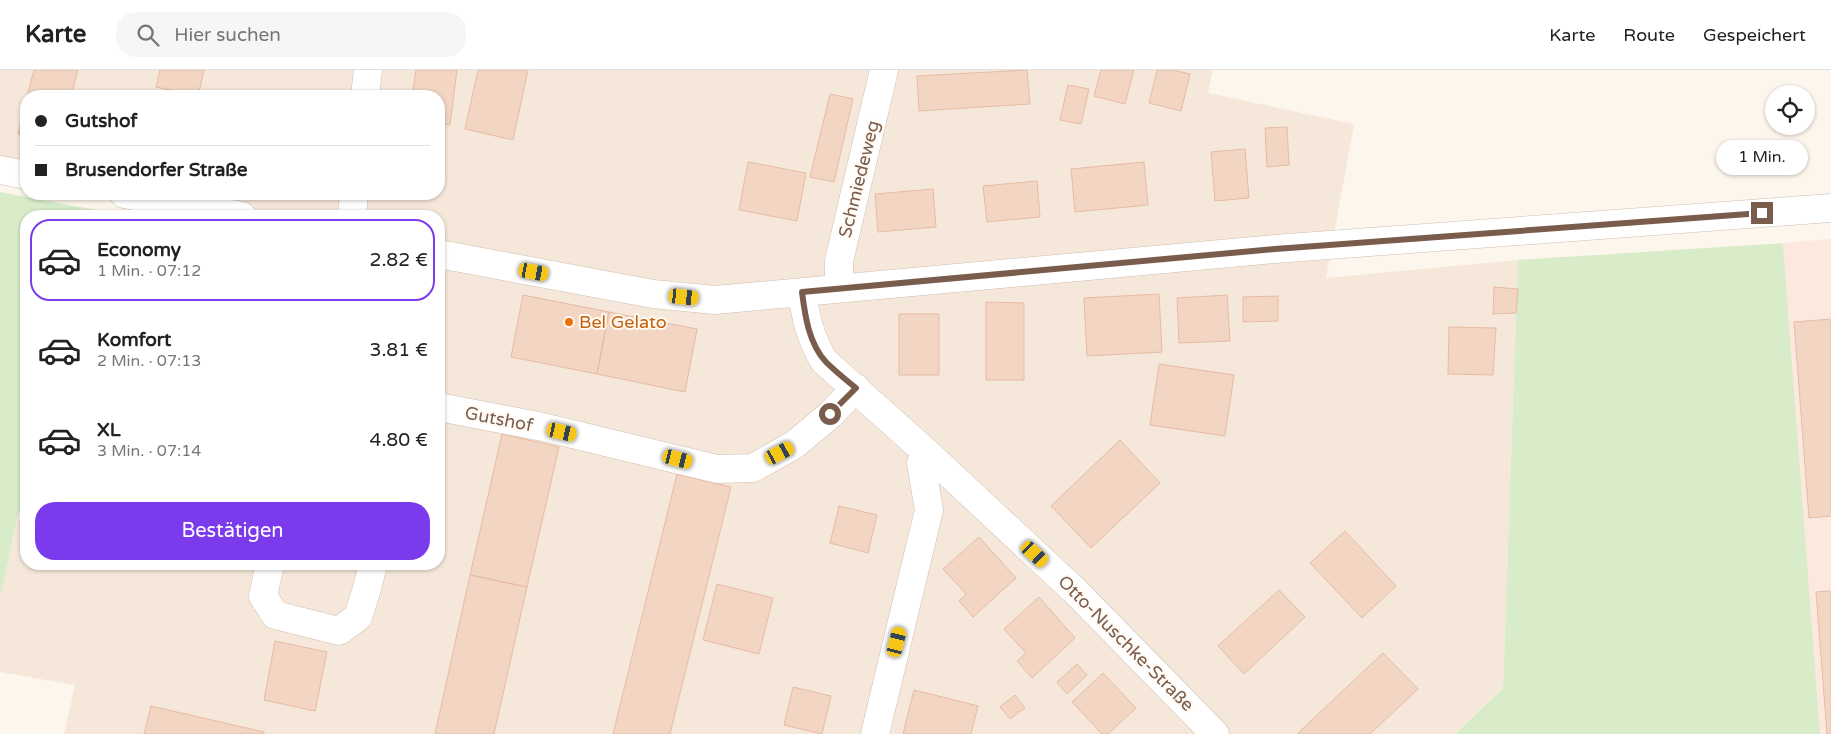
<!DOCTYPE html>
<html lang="de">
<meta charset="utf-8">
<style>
body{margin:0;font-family:"Varela Round",sans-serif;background:#f6f6f6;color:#222;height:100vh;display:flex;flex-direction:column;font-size:19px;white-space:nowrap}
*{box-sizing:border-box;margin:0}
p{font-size:16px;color:#767676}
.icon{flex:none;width:28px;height:28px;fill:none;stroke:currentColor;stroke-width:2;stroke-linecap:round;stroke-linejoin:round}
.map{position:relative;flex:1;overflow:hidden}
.panel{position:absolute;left:20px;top:140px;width:425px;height:360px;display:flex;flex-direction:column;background:#fff;border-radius:20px;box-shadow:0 1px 4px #0004}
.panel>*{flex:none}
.banner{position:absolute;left:20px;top:20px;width:425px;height:110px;border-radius:20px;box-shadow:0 1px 4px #0004;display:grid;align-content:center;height:110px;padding:0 15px;background:#fff}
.tools{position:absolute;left:1765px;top:15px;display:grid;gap:10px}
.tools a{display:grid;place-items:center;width:50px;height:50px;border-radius:50%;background:#fff;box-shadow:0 1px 4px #0004;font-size:25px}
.end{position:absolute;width:22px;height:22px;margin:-11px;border:6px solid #7a5c4d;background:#fff;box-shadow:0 0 0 2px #fff}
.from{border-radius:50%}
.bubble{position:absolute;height:35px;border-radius:18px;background:#fff;box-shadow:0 1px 4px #0004;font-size:16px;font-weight:600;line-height:35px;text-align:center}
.car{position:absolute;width:15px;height:30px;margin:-15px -8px;border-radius:6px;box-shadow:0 0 4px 1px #0007;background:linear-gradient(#f5c518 24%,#345 0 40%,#f5c518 0 76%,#345 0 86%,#f5c518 0)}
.banner b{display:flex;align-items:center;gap:18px;height:48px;font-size:19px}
.banner b+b{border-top:1px solid #e0e0e0}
.banner i{width:12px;height:12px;background:#222}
ul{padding:9px 0 0;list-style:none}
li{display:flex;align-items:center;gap:15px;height:82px;margin:0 10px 8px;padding:0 5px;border:2px solid transparent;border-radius:20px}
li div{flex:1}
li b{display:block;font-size:19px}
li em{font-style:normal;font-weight:600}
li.on{border-color:#7c3aed}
li>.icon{width:45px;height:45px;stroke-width:1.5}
.cta{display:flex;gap:10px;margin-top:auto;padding:10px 15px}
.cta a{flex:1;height:58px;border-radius:20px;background:#7c3aed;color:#fff;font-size:20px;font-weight:600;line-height:58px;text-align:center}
header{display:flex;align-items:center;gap:30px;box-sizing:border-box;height:70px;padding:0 25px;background:#fff;border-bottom:1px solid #e0e0e0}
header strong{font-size:24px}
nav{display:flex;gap:28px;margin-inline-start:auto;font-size:18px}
.search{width:350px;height:45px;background:#f6f6f6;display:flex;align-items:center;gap:12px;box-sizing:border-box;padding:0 18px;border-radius:20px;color:#767676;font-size:19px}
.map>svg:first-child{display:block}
.residential{fill:#f5e8da}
.commercial{fill:#fde8e0}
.green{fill:#d8ecc9}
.building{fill:#f3d5c3;stroke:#e6bba3}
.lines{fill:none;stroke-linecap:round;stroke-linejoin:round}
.minor-casing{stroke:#d1beb0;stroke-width:29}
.minor{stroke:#fff;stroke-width:28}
.route{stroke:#7a5c4d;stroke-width:6}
.food-dot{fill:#e8710a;stroke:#fffaf3;stroke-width:2}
.labels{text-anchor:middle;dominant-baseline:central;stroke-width:4;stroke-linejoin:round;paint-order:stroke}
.street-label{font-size:18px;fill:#7a5c4d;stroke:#fffaf3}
.food-label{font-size:18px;fill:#c56008;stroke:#fffaf3;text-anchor:start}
</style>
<header>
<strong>Karte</strong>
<div class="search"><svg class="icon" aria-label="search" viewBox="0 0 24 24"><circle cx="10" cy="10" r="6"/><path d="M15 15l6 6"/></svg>Hier suchen</div>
<nav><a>Karte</a><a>Route</a><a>Gespeichert</a></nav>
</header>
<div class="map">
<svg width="1831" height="664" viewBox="0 0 1831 664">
<rect width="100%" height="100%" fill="#fdf6ec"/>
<path class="residential" d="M0 0H1213L1208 23 1354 54 1326 208 1518 190 1503 618 1456 662 1457 664H64L75 615 0 602V526L18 449 26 451V494H439V146H193L97 124H439V26H26V107L0 101Z"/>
<path class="commercial" d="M1831 169V664H1820L1783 173Z"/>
<path class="green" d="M0 122 127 146H26V411L0 527Z
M1783 173 1820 664H1457L1456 663 1503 618 1518 190Z"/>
<path class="building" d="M34 0H78L71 26H27Z
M160 0H204L198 26 156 17Z
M416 0H457L450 55 439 53V26H412Z
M478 0H528L513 70 465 59Z
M1027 0 1030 34 919 41 917 6Z
M1101 0H1134L1125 34 1094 26Z
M1157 0H1173L1190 4 1181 41 1149 33Z
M1068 15 1089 19 1081 54 1060 50Z
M830 24 853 29 834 112 810 107Z
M26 30V66L18 64Z
M1287 57 1289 95 1267 97 1265 58Z
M1245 79 1249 128 1215 131 1211 82Z
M748 92 806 103 797 151 739 140Z
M1144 92 1148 135 1075 142 1071 99Z
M1037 111 1040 147 987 152 983 116Z
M933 119 936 157 878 162 875 124Z
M1494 217 1518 219 1516 243 1493 244Z
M1159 224 1162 282 1087 286 1084 228Z
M523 225 609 242 597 304 511 287Z
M1227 225 1230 271 1179 273 1177 228Z
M1278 226V251L1243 252V227Z
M986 232 1024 233V310H986Z
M609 242 697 259 685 322 597 304Z
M899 244H939V305H899Z
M1831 249V446L1809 448 1794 252Z
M1449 257 1496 258 1493 305 1448 304Z
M1159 294 1234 305 1225 366 1150 355Z
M502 364 559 377 527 517 470 505Z
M1120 370 1160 413 1091 478 1051 436Z
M677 404 731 417 670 664H613Z
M839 436 877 445 868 483 830 473Z
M1345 461 1396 516 1362 548 1310 493Z
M979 467 1016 508 973 547 959 531 966 524 943 499Z
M470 505 527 517 494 664H435Z
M717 514 773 528 759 584 703 570Z
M1279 520 1305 547 1244 604 1218 576Z
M1831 521V664H1827L1816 522Z
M1039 527 1075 568 1032 608 1017 591 1026 583 1004 559Z
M275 571 327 582 315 641 264 630Z
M1383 583 1418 619 1370 664H1300L1298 663Z
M1077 594 1087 605 1067 624 1057 612Z
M1103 603 1136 638 1108 664H1102L1072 632Z
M793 617 831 626 822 664 784 655Z
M914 620 978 636 971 664H903Z
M1015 625 1025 638 1010 649 1000 637Z
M151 636 264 662V664H144Z"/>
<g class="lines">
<g class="minor-casing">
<path id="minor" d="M365 26 368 0
M0 100 26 105
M124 124 242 146
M352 146 354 124
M439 184 653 224 715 230 1275 179 1831 138
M839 218V191L884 0
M802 222C806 249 810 267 824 291L926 382 1076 522 1215 664
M439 337 543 357 717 399 753 398 794 375 830 345 856 318
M270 494 263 526 275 545 339 561 358 547 368 515 373 494
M875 664 929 440 921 393 926 382"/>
</g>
<use href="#minor" class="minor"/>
</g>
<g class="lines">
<path class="route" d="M830 344 856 318C846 310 835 301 826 292 809 274 805 246 802 222L1275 179 1762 143"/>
</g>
<circle class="food-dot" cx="569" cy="252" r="5"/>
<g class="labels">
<g class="street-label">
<text transform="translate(859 109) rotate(-76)">Schmiedeweg</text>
<text transform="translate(499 349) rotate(11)">Gutshof</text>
<text transform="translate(1126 573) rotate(45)">Otto-Nuschke-Straße</text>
</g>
<g class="food-label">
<text x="579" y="252">Bel Gelato</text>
</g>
</g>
</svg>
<div class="tools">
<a><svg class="icon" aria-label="locate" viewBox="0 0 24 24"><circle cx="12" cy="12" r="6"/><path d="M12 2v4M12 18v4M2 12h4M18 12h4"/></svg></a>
</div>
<i class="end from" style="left:830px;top:344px"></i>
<i class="end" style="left:1762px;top:143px"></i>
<div class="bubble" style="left:1716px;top:70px;width:92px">1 Min.</div>
<i class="car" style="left:534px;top:202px;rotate:100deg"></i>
<i class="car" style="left:684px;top:227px;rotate:96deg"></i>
<i class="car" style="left:562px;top:362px;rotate:103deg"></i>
<i class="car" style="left:780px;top:383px;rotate:62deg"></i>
<i class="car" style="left:678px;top:389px;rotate:104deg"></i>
<i class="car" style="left:1035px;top:484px;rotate:133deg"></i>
<i class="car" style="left:897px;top:572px;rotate:14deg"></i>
<div class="banner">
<b><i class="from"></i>Gutshof</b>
<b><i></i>Brusendorfer Straße</b>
</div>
<section class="panel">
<ul>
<li class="on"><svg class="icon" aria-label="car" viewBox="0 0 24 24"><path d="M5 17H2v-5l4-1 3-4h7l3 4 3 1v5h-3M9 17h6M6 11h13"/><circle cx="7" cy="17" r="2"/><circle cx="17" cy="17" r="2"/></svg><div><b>Economy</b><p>1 Min. · 07:12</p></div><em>2.82 €</em></li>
<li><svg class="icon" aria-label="car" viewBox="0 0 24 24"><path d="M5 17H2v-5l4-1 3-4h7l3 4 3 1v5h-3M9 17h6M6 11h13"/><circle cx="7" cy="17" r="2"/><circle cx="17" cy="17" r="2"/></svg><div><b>Komfort</b><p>2 Min. · 07:13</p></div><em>3.81 €</em></li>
<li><svg class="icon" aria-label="car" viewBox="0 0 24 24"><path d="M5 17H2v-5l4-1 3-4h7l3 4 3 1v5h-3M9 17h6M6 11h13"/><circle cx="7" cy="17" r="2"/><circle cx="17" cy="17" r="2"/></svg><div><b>XL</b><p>3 Min. · 07:14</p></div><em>4.80 €</em></li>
</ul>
<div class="cta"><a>Bestätigen</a></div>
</section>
</div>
